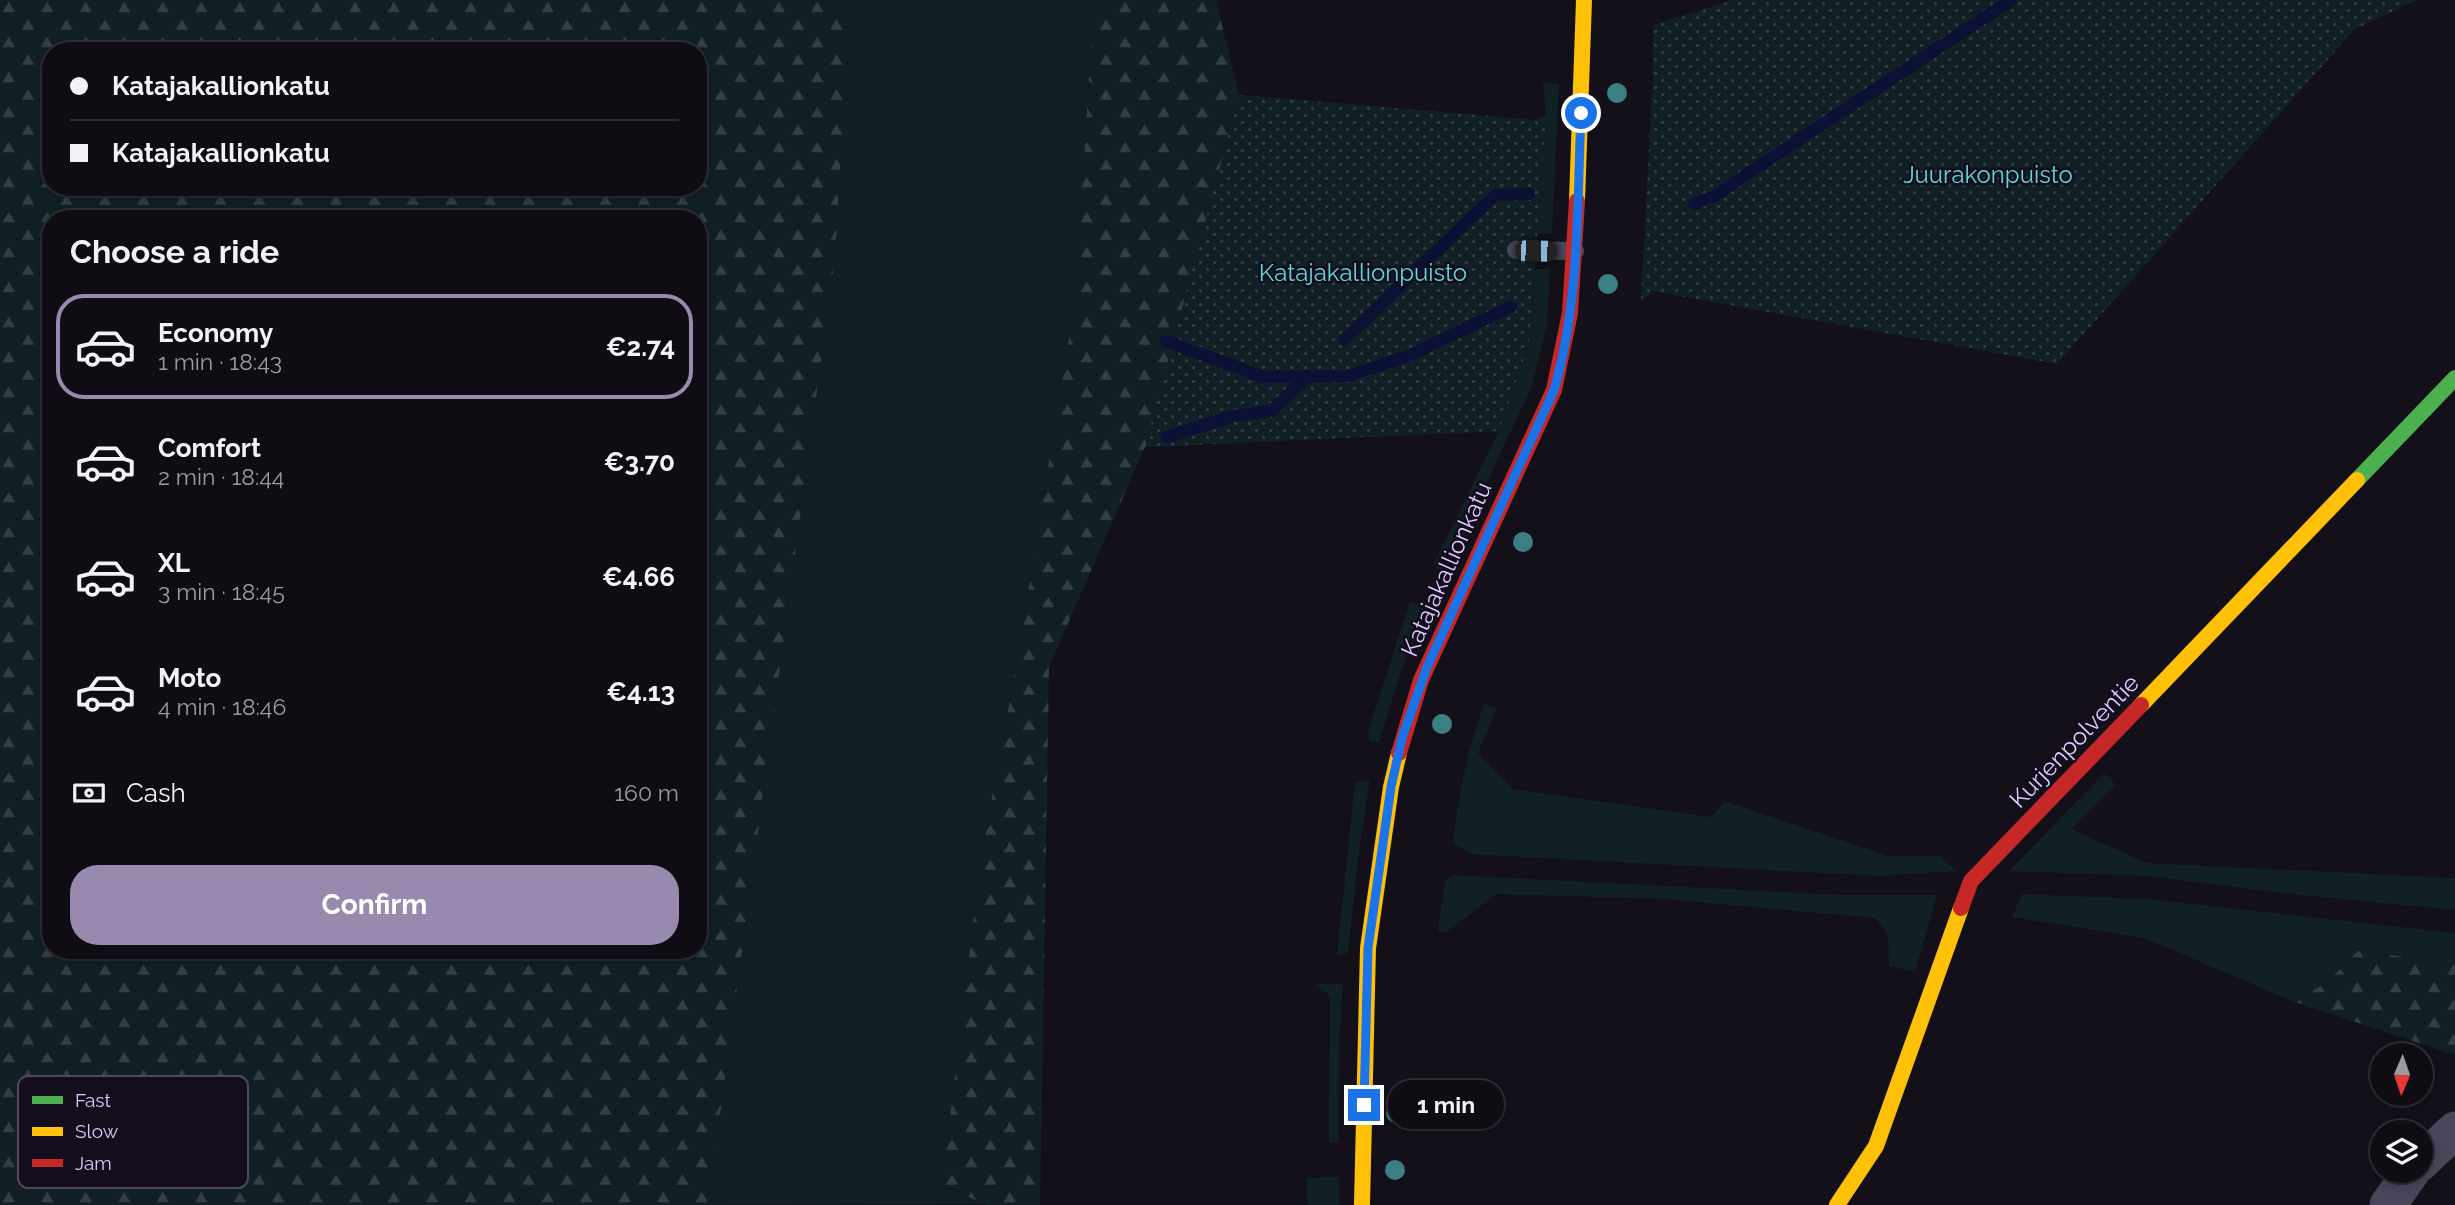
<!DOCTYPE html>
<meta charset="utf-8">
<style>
body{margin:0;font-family:Raleway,sans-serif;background:#18151d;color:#f1f3f6;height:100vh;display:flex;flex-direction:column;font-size:26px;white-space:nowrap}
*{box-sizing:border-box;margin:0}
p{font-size:23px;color:#9b9ba0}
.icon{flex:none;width:38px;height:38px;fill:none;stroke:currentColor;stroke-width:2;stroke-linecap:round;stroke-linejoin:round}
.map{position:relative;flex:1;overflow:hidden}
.sheet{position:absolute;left:42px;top:210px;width:665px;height:749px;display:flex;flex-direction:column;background:#0f0c14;border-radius:28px;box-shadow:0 4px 10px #0003,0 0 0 2px #2f2c34}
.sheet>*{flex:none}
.guide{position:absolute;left:42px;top:42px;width:665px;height:154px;border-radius:28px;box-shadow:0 4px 10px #0003,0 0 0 2px #2f2c34;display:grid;align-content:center;height:154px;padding:0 28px;background:#0f0c14}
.needle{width:46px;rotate:182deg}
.controls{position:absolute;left:2370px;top:1043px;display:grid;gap:14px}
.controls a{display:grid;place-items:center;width:63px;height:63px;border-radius:50%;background:#0f0c14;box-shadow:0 4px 10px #0003,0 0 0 2px #2f2c34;font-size:35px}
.end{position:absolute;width:32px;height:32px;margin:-16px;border:9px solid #1a73e8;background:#fff;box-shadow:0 0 0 4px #fff}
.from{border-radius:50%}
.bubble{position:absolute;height:49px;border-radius:24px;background:#0f0c14;box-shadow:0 4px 10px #0003,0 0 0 2px #2f2c34;font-size:23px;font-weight:700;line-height:49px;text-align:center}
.car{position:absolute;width:21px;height:42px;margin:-21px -10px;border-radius:9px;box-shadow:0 0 5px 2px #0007;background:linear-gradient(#222 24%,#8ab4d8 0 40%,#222 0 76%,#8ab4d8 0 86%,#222 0)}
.guide b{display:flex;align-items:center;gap:24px;height:66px;font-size:26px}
.guide b+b{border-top:2px solid #2f2c34}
.guide i{width:18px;height:18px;background:#f1f3f6}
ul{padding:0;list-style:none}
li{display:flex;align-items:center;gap:21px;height:105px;margin:0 14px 10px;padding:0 14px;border:4px solid transparent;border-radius:28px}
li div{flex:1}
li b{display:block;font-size:26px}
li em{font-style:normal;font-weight:700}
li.on{border-color:#978aae}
li>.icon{width:63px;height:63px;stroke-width:1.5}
h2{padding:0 28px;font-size:32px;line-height:84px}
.pay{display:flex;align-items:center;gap:18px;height:77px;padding:0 28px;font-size:26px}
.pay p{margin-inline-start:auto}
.cta{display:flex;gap:14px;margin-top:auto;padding:14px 28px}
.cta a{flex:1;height:80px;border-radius:28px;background:#978aae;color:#fff;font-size:28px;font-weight:700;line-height:80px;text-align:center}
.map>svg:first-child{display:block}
.grass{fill:#112025}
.forest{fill:url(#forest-firs);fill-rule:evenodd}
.park{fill:url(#park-dots)}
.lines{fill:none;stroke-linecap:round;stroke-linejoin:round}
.stream{stroke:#0c1035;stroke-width:12}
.lane{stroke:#4b455a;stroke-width:18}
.street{stroke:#4b455a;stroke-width:37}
.fast{stroke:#4caf50;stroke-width:16}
.slow{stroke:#ffc107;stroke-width:16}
.jam{stroke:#c62828;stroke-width:16}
.tree{fill:#3b7f82}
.route{stroke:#1a73e8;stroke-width:9}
.labels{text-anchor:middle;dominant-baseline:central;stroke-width:5;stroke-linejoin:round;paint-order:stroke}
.park-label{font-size:24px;fill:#5bd9d8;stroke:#130d1d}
.street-label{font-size:24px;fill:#ddcbfd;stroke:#130d1d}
.key{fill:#130d1d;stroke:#504660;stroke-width:2}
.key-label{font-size:19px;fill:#ddcbfd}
</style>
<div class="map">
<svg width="2455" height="1205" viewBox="0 0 2455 1205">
<defs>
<pattern id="forest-firs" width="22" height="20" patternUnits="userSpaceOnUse" patternTransform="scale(1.75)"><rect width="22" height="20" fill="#112025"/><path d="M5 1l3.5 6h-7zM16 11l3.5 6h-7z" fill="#333f46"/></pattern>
<pattern id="park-dots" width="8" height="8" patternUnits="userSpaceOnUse" patternTransform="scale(1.75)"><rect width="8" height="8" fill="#112025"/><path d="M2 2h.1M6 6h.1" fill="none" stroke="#333f46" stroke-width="1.8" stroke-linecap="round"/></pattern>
</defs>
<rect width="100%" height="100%" fill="#14101a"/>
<path class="grass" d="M850 0H1094L1075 300 1015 673 981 856 942 1185 987 1204 708 1205 835 257Z
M1543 82 1559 84 1552 233 1537 234 1546 116Z
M1535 269H1550L1547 325 1531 388 1446 569 1441 570 1433 565 1499 431 1529 343Z
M1410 602 1426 606 1427 610 1402 668 1379 742 1370 741 1368 731Z
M1484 704 1497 707 1478 753 1513 789 1711 817 1725 801 1887 856H1940L1956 871 1879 876 1470 854 1453 842C1458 795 1468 749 1484 704Z
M2104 773 2116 785 2072 829 2146 863 2455 878V910L2301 895 2148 876 2009 871Z
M1370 780 1360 843 1348 953 1337 955 1355 782Z
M1452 875 1841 895H1937L1915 972 1889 966 1888 934 1875 918 1663 899 1496 894 1447 932 1438 931 1445 881Z
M2022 894 2146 899 2455 933V963L2358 951 2325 984 2292 1001 2145 938 2012 917Z
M1315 984H1343L1339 1044 1338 1142 1329 1143 1330 996Z
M1339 1177V1205H1308L1306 1178Z"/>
<path class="forest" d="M0 0H850L835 257 708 1205H0ZM51 51H698V187H51ZM51 219H698V950H51Z
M1094 0H1216L1239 95 1535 120 1546 116 1499 431 1145 447 1049 667 1040 1205H987L942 1185 981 856 1015 673 1075 300Z
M2358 951 2455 963V1055L2292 1001 2325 984Z"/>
<path class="park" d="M1733 0H2417L2355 29 2057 364 1652 291 1641 302 1653 74V25Z
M1239 95 1535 120 1546 116 1529 343 1499 431 1145 447Z"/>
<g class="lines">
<path class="stream" d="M1694 204 1714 196 2011 0
M1344 340 1495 195 1529 194
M1166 341 1263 377 1348 376 1408 356 1511 307
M1167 437 1233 416 1271 411 1308 376"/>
<path class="lane" d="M1516 250 1575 251"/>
<path class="street" d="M2420 1163 2455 1130
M2388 1205 2412 1171"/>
<path class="fast" d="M2357 480 2455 378"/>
<path class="slow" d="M1577 201 1584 0
M2141 705 2357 480
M1362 1205 1368 948 1391 787 1399 753
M1837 1205 1876 1146 1961 908"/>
<path class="jam" d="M1399 753 1421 680 1554 390 1570 313 1577 201
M1961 908 1971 881 2141 705"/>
</g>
<g class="tree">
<circle cx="1617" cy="93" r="10"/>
<circle cx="1608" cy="284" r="10"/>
<circle cx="1523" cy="542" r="10"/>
<circle cx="1442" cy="724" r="10"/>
<circle cx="1396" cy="1113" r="10"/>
<circle cx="1395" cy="1170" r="10"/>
</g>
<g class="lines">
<path class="route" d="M1364 1105 1368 948 1391 787 1402 738 1427 667 1554 390C1580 301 1577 205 1581 113"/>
</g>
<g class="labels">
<g class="park-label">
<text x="1988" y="174">Juurakonpuisto</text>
<text x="1363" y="272">Katajakallionpuisto</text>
</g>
<g class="street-label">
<text transform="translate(1446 569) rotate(-66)">Katajakallionkatu</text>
<text transform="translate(2074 741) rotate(-46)">Kurjenpolventie</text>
</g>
</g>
<rect x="18" y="1076" width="230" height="112" rx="10" class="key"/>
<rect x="32" y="1096" width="31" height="8" fill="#4caf50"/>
<rect x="32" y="1127" width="31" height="9" fill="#ffc107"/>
<rect x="32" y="1159" width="31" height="8" fill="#c62828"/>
<g class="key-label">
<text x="75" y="1107">Fast</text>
<text x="75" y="1138">Slow</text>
<text x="75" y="1170">Jam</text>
</g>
</svg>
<div class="controls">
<a><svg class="needle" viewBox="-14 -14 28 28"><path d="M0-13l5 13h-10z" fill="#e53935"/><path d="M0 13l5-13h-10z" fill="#9b9ba0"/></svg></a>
<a><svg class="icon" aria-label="layers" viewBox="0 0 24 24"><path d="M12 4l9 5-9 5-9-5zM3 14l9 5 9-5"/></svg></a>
</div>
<i class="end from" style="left:1581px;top:113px"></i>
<i class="end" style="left:1364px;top:1105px"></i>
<div class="bubble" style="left:1388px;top:1080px;width:116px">1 min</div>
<i class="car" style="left:1536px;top:251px;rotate:91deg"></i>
<div class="guide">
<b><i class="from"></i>Katajakallionkatu</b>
<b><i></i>Katajakallionkatu</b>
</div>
<section class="sheet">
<h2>Choose a ride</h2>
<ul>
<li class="on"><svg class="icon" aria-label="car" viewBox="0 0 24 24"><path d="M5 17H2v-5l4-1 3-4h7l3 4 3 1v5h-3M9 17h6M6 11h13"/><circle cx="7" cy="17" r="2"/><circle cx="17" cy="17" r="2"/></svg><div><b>Economy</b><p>1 min · 18:43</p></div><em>€2.74</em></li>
<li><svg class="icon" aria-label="car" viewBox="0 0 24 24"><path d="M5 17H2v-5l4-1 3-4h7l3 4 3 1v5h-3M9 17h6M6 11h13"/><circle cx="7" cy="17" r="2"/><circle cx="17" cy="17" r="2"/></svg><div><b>Comfort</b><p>2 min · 18:44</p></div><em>€3.70</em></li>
<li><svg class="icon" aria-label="car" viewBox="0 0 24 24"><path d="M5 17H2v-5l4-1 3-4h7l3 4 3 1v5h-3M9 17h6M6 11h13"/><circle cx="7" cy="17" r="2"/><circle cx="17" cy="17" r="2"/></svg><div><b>XL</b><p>3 min · 18:45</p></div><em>€4.66</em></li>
<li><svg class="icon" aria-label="car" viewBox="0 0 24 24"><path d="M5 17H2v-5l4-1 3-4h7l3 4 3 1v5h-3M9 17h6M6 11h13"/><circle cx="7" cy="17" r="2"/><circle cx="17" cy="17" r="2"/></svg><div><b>Moto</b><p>4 min · 18:46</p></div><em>€4.13</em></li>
</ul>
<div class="pay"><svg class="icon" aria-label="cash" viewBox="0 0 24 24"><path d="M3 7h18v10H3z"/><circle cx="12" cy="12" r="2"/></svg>Cash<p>160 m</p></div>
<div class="cta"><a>Confirm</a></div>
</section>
</div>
